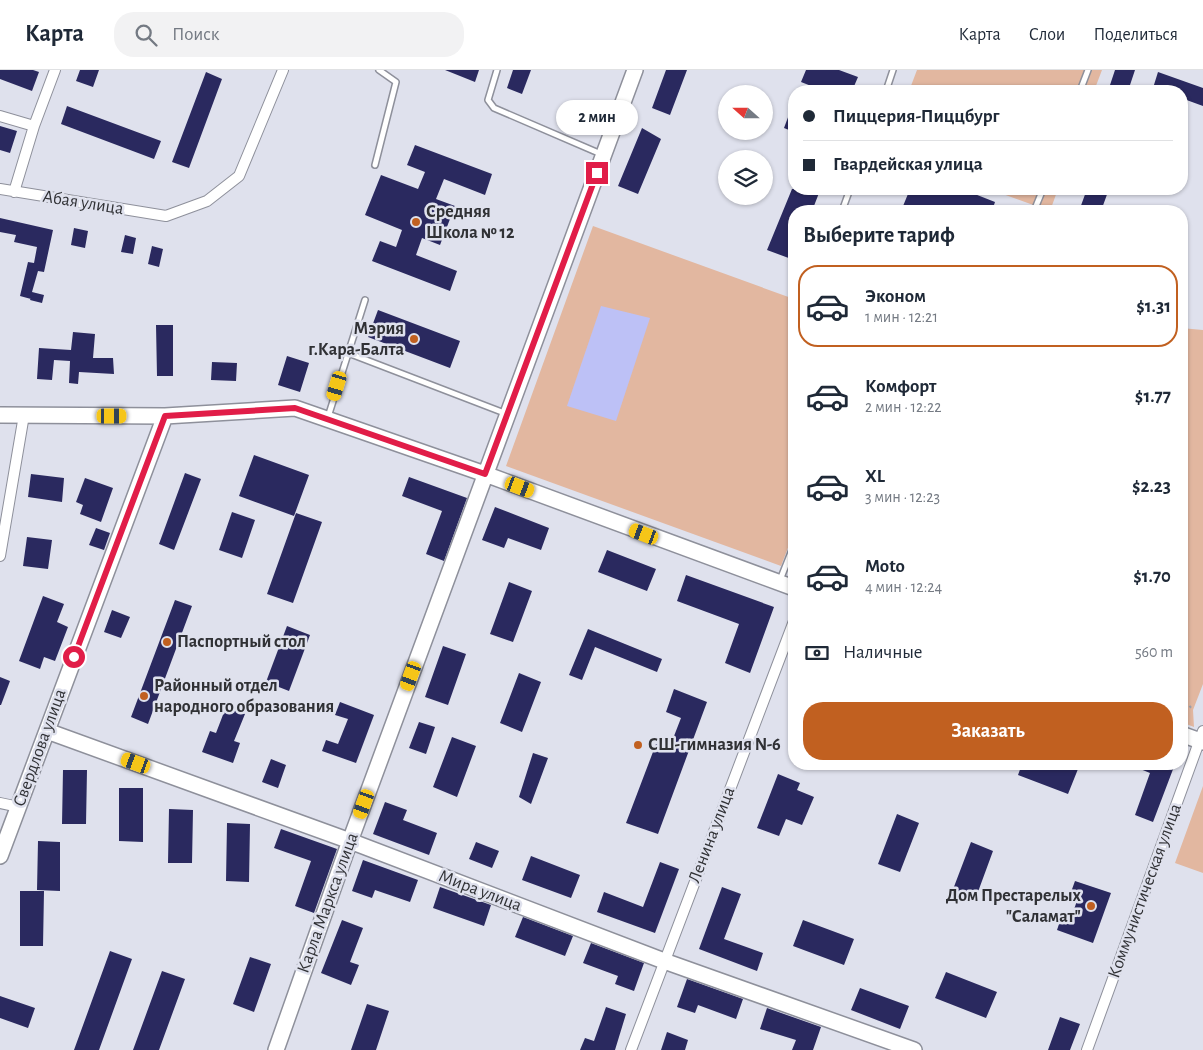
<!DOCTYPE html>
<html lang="ru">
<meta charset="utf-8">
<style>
body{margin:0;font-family:"Alegreya Sans",sans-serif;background:#f2f2f3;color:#1f2937;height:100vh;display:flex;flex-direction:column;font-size:19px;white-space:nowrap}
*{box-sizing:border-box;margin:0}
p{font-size:16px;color:#747a83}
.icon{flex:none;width:28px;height:28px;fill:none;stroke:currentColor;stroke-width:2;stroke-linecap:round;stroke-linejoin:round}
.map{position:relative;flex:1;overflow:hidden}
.side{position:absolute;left:788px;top:135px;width:400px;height:565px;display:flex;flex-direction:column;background:#fff;border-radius:20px;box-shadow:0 1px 4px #0004}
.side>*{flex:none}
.guide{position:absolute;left:788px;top:15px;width:400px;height:110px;border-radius:20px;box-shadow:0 1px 4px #0004;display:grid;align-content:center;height:110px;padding:0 15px;background:#fff}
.needle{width:32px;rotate:291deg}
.buttons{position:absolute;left:718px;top:15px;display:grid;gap:10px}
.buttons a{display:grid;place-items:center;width:55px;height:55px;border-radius:50%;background:#fff;box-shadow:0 1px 4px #0004;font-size:25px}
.end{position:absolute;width:22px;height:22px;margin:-11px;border:6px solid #e11d48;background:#fff;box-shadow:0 0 0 2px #fff}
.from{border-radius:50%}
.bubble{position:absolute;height:35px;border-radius:18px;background:#fff;box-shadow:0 1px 4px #0004;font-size:16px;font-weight:700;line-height:35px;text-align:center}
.car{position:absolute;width:15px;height:30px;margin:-15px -8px;border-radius:6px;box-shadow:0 0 4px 1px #0007;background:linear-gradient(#f5c518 24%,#345 0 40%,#f5c518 0 76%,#345 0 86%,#f5c518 0)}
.guide b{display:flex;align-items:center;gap:18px;height:48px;font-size:19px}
.guide b+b{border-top:1px solid #e0e1e3}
.guide i{width:12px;height:12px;background:#1f2937}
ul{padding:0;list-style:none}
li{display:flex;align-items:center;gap:15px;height:82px;margin:0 10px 8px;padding:0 5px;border:2px solid transparent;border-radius:20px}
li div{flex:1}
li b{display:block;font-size:19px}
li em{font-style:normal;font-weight:700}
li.selected{border-color:#c16020}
li>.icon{width:45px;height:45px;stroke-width:1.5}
h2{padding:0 15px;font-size:22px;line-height:60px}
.pay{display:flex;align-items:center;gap:12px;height:55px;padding:0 15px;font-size:19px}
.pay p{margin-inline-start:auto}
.button{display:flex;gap:10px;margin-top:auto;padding:10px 15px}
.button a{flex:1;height:58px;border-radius:20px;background:#c16020;color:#fff;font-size:20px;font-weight:700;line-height:58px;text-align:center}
header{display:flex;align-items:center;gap:30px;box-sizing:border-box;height:70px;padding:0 25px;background:#fff;border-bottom:1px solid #e0e1e3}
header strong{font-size:24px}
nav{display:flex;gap:28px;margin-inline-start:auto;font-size:18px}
.search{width:350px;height:45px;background:#f2f2f3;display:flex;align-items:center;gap:12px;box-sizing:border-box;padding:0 18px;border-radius:20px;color:#747a83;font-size:19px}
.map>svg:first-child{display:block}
.green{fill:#e2b7a0}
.water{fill:#bdc1f6}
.building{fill:#2a295f}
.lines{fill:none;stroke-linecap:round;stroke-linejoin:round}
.lane-casing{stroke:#8e909b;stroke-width:8}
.street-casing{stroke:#8e909b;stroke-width:12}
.secondary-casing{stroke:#8e909b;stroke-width:18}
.path{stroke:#a1a3ac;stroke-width:2;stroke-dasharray:2.5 4;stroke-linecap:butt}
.lane{stroke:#fff;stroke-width:5}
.street{stroke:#fff;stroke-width:10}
.secondary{stroke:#fff;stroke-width:15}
.route{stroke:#e11d48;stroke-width:6}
.poi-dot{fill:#c16020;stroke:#dfe1ed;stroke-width:2}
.labels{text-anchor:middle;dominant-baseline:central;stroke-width:5;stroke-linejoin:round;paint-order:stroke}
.street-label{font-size:18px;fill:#303135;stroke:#dfe1ed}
.poi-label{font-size:18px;font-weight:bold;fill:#303135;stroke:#dfe1ed;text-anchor:start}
</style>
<header>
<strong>Карта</strong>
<div class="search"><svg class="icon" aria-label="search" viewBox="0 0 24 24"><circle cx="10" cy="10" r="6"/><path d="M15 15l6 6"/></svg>Поиск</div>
<nav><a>Карта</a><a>Слои</a><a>Поделиться</a></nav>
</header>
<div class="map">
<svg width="1203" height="980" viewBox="0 0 1203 980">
<rect width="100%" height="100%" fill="#dfe1ed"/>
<path class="green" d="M917 0H1102L1094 21H909Z
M989 119H1058L1050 141Z
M593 156 794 229V462L781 496 506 396Z
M1181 258 1203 260V614L1193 640 1194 657 1181 652Z
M1203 716V803L1175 793Z"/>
<path class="water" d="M601 236 650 248 616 351 567 336Z"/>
<path class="building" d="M0 0H33L39 2 32 21 0 9Z
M80 0H99L93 17 76 11Z
M445 0H479L475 12Z
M513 0H531L522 24 507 18Z
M666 0H687L670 45 652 38Z
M806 0H839L858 7 852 21H824L801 12Z
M1115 0H1135L1128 21H1108Z
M206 2 222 9 189 98 172 92Z
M1158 2 1203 18V36L1181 28V21H1163L1153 18Z
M793 34 794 35V62L784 58Z
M67 36 161 71 154 89 61 54Z
M0 56 17 61 10 83 0 80Z
M642 58 661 69 638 124 618 116Z
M415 75 492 104 485 125 444 109 436 129 455 136 440 175 422 168 416 185 457 201 450 221 372 191 380 171 396 177 402 160 365 145 381 105 418 119 425 102 407 95Z
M792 119H807L819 123 812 141H794V190L767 180Z
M910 119H962L995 132 992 141H901Z
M1087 119H1109L1101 141H1079Z
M0 148 53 160 44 202 38 201 32 222 44 225 42 233 30 230 32 225 31 229 20 226 28 192 34 193 37 177 14 172 16 165 0 162Z
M74 158 88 161 85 178 71 175Z
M125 165 136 168 133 184 121 182Z
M152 176 163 179 159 197 148 194Z
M378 240 460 271 450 298 368 267Z
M156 255H173V306H157Z
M73 262 95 264 93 288H113L114 304 79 302 78 314 69 313 70 291 54 290 52 310 37 309 39 278 71 280Z
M287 286 309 293 300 322 278 315Z
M212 292 237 293 236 311 211 310Z
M254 385 309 405 294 446 239 426Z
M185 403 201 409 174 480 159 474Z
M31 404 64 408 62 432 28 427Z
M409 407 467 428 444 491 426 484 442 441 402 426Z
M85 408 113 418 101 452 80 444 83 435 76 432Z
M495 437 549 458 541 480 508 468 504 478 482 470Z
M232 442 255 450 242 488 219 480Z
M296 443 322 452 293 533 267 524Z
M96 458 110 463 104 480 89 475Z
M27 467 52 470 48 499 23 496Z
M607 480 656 499 647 521 598 502Z
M686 505 774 537 750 603 725 593 739 554 677 531Z
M509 512 532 521 513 572 490 564Z
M43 526 64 534 57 552 68 557 55 591 44 587 40 599 19 591Z
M175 530 192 536 148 654 131 647Z
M112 540 130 547 121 568 104 562Z
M287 556 310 565 289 621 266 612Z
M588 559 662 589 657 602 595 577 582 610 569 605Z
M443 576 466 584 448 635 425 627Z
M519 603 541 612 522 662 500 653Z
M0 607 10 611 1 635H0Z
M674 619 707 632 658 764 626 753 656 674 669 679 681 648 666 642Z
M340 632 374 645 356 693 322 681 326 670 338 674 348 649 335 645Z
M226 637 245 644 234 671 240 673 233 693 202 682 210 661 216 663Z
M419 652 435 657 426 684 409 678Z
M452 667 476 676 457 727 433 717Z
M533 683 548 688 531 734 519 727Z
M271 689 286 695 278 718 262 712Z
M1022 694H1065L1078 699 1068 724 1018 705Z
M1128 694H1175L1153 752 1135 745 1150 703Z
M63 700H87L86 754H62Z
M778 704 800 713 797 720 814 727 802 755 786 749 779 766 757 758Z
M119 718H143V772L119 771Z
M385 732 407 740 403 750 437 763 429 785 373 764Z
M169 739 193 740 192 793H168Z
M897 744 919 753 900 802 878 794Z
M227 753 250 754 249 812 226 811Z
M281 759 337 779 314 843 295 836 311 791 274 778Z
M38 771 60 772V821L37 820Z
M476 772 499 781 492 798 469 789Z
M971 772 993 781 975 830 952 822Z
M531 786 580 805 571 828 522 810Z
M363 790 418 810 410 832 375 820 372 828 352 821Z
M660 792 679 799 655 863 597 842 604 822 643 837Z
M1075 811 1111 823 1093 873 1057 860 1061 848 1070 851 1079 825 1071 822Z
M440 817 491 835 484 856 433 838Z
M722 817 741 824 724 869 763 883 757 901 699 879Z
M20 821H44L43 876H20Z
M523 847 573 866 565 886 515 867Z
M342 850 363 858 350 892 359 895 351 915 321 903Z
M803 850 854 869 844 895 793 876Z
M591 873 644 893 634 921 615 914 618 906 583 893Z
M110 881 132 889 99 980H74Z
M250 887 271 894 254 942 233 934Z
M162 901 185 909 159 980H133Z
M946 902 997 922 986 948 935 928Z
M687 909 743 929 736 949 698 935 695 943 677 937Z
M860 918 909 936 900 959 851 940Z
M0 926 35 938 28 958 0 948Z
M367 934 389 941 376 980H351Z
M606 937 626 944 615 980H580L585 968 594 971Z
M767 938 821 957 813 980H792L796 970 760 959Z
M1060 947 1080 954 1070 980H1048Z
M667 962 688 970 685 980H661Z"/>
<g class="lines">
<g class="lane-casing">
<path id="lane" d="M497 0 488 30 494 38 601 84
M886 21 893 0
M1080 21 1088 0
M375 95 396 12 379 0
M842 141 850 119
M1034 141 1043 119
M348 283 507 344
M328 347 365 230
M780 510 794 475"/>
</g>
<g class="street-casing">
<path id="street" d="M0 46 34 56
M0 119 166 146 207 131 239 106 283 0
M14 122 34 56 55 0
M0 486 24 345
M0 733 19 737
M631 980 794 551
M1087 980 1203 661"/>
</g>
<g class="secondary-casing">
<path id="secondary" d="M0 345 165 346 295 338 485 404 794 518
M47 661 350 771 664 891 914 980
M1181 664 1203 672
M0 786 165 346
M276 980 346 782 635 0"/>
</g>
<path class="path" d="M1181 626 1193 640"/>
<use href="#lane" class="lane"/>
<use href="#street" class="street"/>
<use href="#secondary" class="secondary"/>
</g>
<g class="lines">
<path class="route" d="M74 587 165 346 295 338 485 404 597 103"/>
</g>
<g class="poi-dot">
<circle cx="416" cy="152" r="5"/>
<circle cx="414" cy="269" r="5"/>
<circle cx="167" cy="572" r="5"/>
<circle cx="144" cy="626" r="5"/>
<circle cx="638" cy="675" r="5"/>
<circle cx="1091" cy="836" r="5"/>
</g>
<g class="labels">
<g class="street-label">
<text transform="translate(83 133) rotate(9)">Абая улица</text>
<text transform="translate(40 678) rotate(-70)">Свердлова улица</text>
<text transform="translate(712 765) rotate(-69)">Ленина улица</text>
<text transform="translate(480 821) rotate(21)">Мира улица</text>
<text transform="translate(1145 821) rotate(-70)">Коммунистическая улица</text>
<text transform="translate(328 833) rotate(-70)">Карла Маркса улица</text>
</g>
<g class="poi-label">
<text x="426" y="142">Средняя<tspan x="426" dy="21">Школа № 12</tspan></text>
<text x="404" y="259" text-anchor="end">Мэрия<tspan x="404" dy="21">г.Кара-Балта</tspan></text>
<text x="177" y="572">Паспортный стол</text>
<text x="154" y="616">Районный отдел<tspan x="154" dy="21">народного образования</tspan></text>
<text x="648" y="675">СШ-гимназия N-6</text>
<text x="1081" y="826" text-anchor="end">Дом Престарелых<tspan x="1081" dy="21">"Саламат"</tspan></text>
</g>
</g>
</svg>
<div class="buttons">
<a><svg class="needle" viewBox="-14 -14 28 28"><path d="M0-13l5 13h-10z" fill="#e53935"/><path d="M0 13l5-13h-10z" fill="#747a83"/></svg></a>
<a><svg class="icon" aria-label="layers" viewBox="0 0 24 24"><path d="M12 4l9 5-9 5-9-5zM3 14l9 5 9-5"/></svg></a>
</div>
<i class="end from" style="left:74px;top:587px"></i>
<i class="end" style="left:597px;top:103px"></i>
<div class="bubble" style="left:556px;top:30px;width:82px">2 мин</div>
<i class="car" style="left:337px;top:316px;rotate:197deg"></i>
<i class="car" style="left:112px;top:346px;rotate:90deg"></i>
<i class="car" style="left:520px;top:417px;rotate:111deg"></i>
<i class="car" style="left:644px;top:464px;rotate:291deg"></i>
<i class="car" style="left:411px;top:606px;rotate:200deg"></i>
<i class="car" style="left:136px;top:693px;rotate:290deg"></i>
<i class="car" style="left:364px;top:734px;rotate:200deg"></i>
<div class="guide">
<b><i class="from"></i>Пиццерия-Пиццбург</b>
<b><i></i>Гвардейская улица</b>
</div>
<section class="side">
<h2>Выберите тариф</h2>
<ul>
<li class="selected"><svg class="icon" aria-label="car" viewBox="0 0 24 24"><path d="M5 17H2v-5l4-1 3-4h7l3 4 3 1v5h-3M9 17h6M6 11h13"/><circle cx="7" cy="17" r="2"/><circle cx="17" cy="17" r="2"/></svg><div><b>Эконом</b><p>1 мин · 12:21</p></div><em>$1.31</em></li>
<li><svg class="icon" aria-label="car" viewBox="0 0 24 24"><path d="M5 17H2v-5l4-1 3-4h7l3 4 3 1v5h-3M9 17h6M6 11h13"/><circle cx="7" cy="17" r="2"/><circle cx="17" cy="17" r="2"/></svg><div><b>Комфорт</b><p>2 мин · 12:22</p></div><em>$1.77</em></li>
<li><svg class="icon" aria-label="car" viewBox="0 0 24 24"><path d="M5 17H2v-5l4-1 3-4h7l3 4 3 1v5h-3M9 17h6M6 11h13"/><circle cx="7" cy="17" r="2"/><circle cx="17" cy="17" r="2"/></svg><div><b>XL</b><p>3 мин · 12:23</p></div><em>$2.23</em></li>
<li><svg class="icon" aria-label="car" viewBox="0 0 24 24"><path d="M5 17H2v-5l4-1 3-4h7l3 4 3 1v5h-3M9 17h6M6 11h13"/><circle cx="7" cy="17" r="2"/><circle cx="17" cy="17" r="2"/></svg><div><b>Moto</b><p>4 мин · 12:24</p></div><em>$1.70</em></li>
</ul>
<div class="pay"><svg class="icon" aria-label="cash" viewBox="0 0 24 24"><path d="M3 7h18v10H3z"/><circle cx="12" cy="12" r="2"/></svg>Наличные<p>560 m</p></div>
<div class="button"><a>Заказать</a></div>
</section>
</div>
